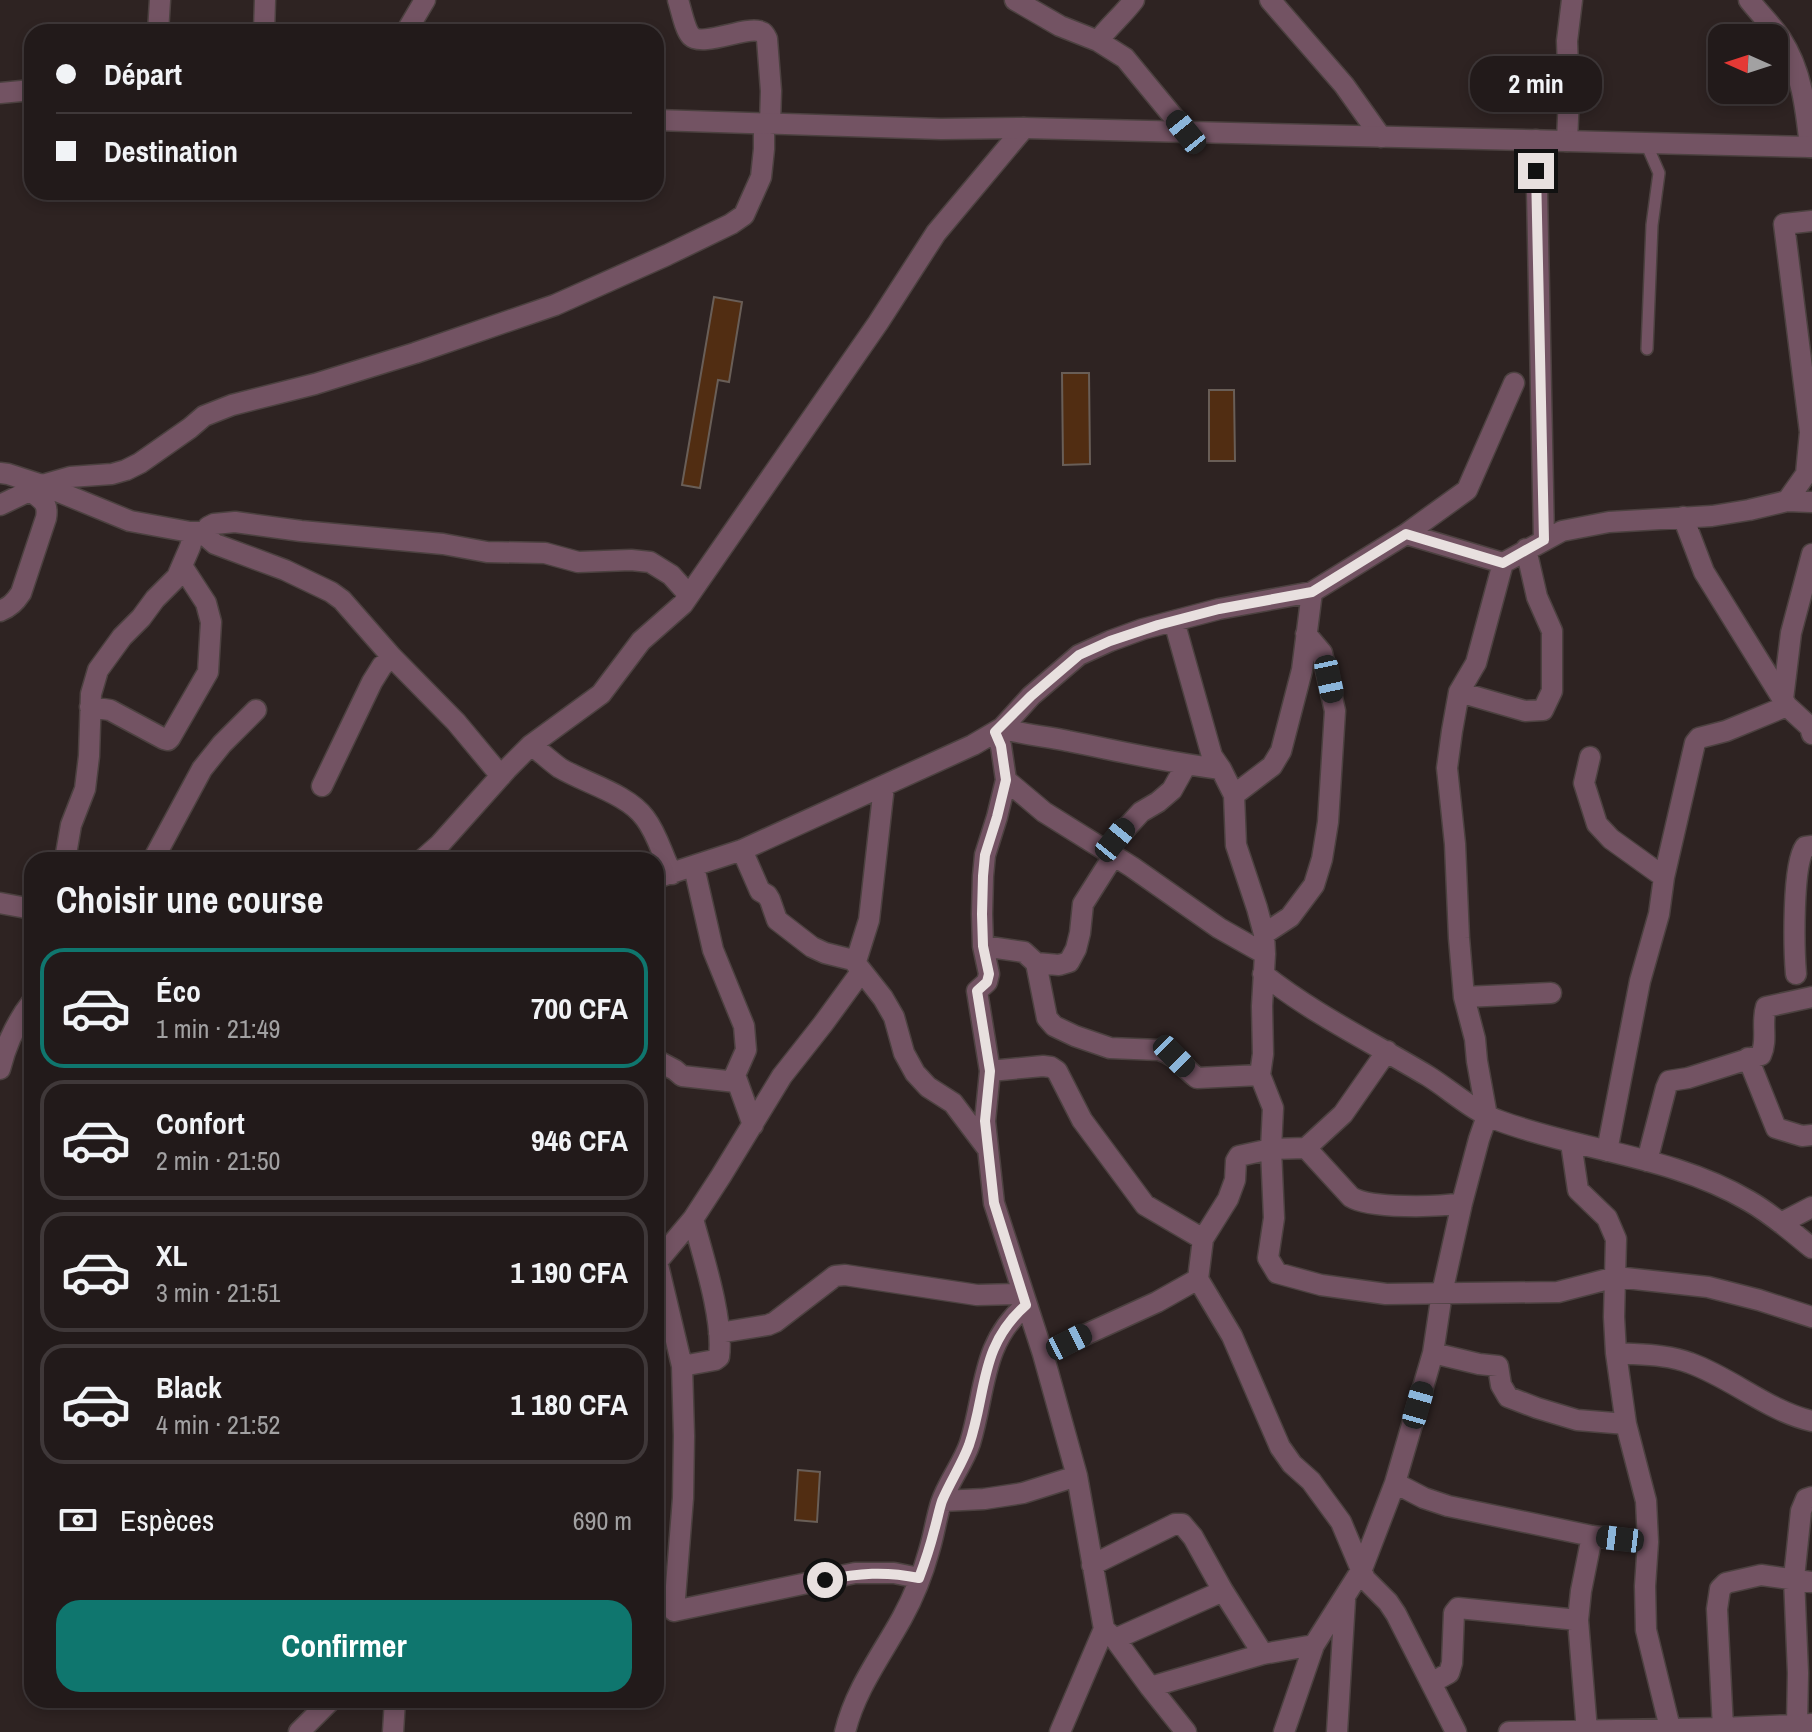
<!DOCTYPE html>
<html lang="fr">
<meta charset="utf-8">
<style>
body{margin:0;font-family:"Archivo Narrow",sans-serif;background:#2a2323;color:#f1f3f6;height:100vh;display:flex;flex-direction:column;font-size:30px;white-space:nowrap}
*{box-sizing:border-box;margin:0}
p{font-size:26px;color:#a2a1a2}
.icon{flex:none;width:44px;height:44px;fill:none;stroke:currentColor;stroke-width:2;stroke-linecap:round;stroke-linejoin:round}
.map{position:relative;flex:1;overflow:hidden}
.drawer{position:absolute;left:24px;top:852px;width:640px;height:856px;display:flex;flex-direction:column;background:#221a1a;border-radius:24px;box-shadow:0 4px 12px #0003,0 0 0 2px #3f3839}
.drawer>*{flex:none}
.hud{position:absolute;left:24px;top:24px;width:640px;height:176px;border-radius:24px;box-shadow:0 4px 12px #0003,0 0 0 2px #3f3839;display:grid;align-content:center;height:176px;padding:0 32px;background:#221a1a}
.needle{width:52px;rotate:273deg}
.tools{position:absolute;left:1708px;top:24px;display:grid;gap:16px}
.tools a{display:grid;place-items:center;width:80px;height:80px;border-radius:16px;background:#221a1a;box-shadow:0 4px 12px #0003,0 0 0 2px #3f3839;font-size:40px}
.end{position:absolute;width:36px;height:36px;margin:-18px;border:10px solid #e8e0df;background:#111;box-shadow:0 0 0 4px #111}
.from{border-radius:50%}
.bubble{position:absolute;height:56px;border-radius:24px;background:#221a1a;box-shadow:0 4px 12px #0003,0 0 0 2px #3f3839;font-size:26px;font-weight:800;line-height:56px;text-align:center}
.car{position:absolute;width:24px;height:48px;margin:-24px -12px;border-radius:10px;box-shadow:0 0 6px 2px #0007;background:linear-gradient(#222 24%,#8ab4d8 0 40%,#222 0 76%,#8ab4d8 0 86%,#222 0)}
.hud b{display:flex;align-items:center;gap:28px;height:76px;font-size:30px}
.hud b+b{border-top:2px solid #3f3839}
.hud i{width:20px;height:20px;background:#f1f3f6}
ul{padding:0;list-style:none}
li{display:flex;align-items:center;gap:24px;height:120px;margin:0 16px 12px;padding:0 16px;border:4px solid #3f3839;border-radius:24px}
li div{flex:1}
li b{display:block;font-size:30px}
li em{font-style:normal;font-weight:800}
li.on{border-color:#0f766e}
li>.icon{width:72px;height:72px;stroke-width:1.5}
h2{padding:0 32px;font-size:36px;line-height:96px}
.pay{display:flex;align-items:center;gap:20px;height:88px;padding:0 32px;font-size:30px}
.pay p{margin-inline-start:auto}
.button{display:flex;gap:16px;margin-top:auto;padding:16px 32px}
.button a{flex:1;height:92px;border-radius:24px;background:#0f766e;color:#fff;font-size:32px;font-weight:800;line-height:92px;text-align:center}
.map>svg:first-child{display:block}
.building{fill:#512d12;stroke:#695e57;stroke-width:2}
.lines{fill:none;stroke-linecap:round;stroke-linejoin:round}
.service-casing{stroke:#4c4140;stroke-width:14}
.minor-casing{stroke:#4c4140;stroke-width:23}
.tertiary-casing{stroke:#4c4140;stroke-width:23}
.service{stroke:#735363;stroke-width:11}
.minor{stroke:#735363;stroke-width:20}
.tertiary{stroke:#735363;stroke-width:20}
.route{stroke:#e8e0df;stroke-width:10}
</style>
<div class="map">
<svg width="1812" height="1732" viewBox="0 0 1812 1732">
<rect width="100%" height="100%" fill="#2e2322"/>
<path class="building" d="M714 297 742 302 729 382 718 380 700 488 682 485Z
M1062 373H1089L1090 464 1063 465Z
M1209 390H1234L1235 461H1209Z
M798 1470 820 1472 817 1522 795 1520Z"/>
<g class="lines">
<g class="service-casing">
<path id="service" d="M1646 143 1659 173 1652 225 1647 349"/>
</g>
<g class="minor-casing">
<path id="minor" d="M678 0C681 9 685 30 691 36 702 47 744 27 759 31 764 32 765 35 767 39L771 91 770 124
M1015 0 1060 26 1098 41 1125 58 1186 132
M1270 0 1344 85 1381 137
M1749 0C1759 13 1772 25 1781 39 1802 71 1806 109 1810 147
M158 32 160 0
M264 32 265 0
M406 32 425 0
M1098 41C1109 26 1123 15 1134 0
M1536 140 1544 540
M1567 141 1569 95 1567 41 1572 0
M0 473 8 474 42 485 70 477 112 474 126 470 140 463 190 428 204 416 232 405 315 384 415 353 555 305 667 255 731 224 744 215 761 177 764 149V123
M1787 501 1806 474 1810 432 1784 224 1812 221
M0 505 42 485 130 521 190 532H206L208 538 215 544 285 570 331 592 342 600 392 657 456 722 501 776
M1683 517 1704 572 1787 706 1810 727 1812 734
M206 532 208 527 214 524 235 522 301 531 443 544 487 552 545 553 578 562 631 560 650 562 671 575 689 595
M1406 534 1467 490 1514 383
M0 611C10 607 15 602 21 593L46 518C49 502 41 499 29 490
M1174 621 1212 756 1221 769 1234 795 1236 845 1257 908 1264 934 1265 954 1262 1006 1263 1054 1260 1075 1273 1108 1271 1149 1274 1218 1268 1258 1277 1273 1321 1285 1386 1294 1558 1292 1616 1277 1708 1287 1759 1300 1812 1317
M1459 692 1525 711 1543 710 1552 691V631L1537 597 1526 549
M1783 699 1791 633 1812 554
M90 707 110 710 164 739 168 740 170 738 208 672 211 622 206 603 182 566
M1002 728C1023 735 1046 736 1068 741 1119 751 1169 763 1221 769
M995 732 1001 746 1006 780 1044 812 1132 867 1219 928 1265 954
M531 745C541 752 550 761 560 768 585 783 628 794 645 818 658 835 662 855 672 874
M1590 757 1584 783 1597 824 1611 839 1664 877
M1006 780 997 817 985 855 983 876 982 914 983 946 989 974 987 982 977 991 990 1071 985 1121 994 1203 1043 1354 1077 1476 1104 1629 1115 1639 1150 1687 1186 1732
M322 786 372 682 382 666 392 657
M1234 795 1272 766 1281 751 1302 670 1312 592
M742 850 760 891 767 895 770 900 777 920 812 947 825 953 853 960 883 998 894 1017 904 1053 915 1073 928 1087 953 1103 987 1148
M1106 850 1141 812 1158 802 1172 790 1186 765
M65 860 71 825 85 789 89 756 91 694 98 670 122 637 141 618 155 599 177 577 190 547 192 540 190 532
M153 860 202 769 222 744 256 710
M422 860 440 844 507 769 531 745 601 694 641 641 683 604 878 323 936 233 1024 128
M694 867 713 950 744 1026 746 1050 735 1075 753 1125
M656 878 742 850 973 745 1002 728 1031 696 1079 655 1110 641 1143 629 1219 609 1312 592 1406 534 1503 563 1562 531 1609 522 1712 516 1749 510 1787 501 1812 502
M0 903 32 909
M1264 934 1290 917 1314 885 1322 859 1328 822 1335 711 1322 653 1306 634
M983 946 1024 952 1036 963 1059 965 1069 962 1076 949 1080 933 1083 904 1114 855
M853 960 857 958 869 920 884 786
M1036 963 1047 1018 1054 1026 1075 1036 1110 1048 1159 1050C1175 1054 1184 1068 1197 1078L1260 1075
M1263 974C1313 1014 1373 1043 1428 1076 1452 1091 1474 1112 1500 1121 1581 1151 1673 1156 1749 1201 1772 1214 1792 1232 1812 1248
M1796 974C1794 950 1792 865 1805 847L1812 846
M1464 997 1551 993
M1748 1058 1776 1128 1802 1136 1812 1135
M656 1060 675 1070 682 1076 736 1082
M0 1069C6 1045 17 1021 32 1002
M990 1071 1043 1066 1051 1067 1057 1071 1082 1120 1145 1205 1203 1239
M1571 1143 1578 1190 1607 1218 1616 1239 1614 1317 1616 1353 1626 1424 1646 1501 1648 1542 1645 1586 1646 1630 1671 1732
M1306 1148 1351 1197C1370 1209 1438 1207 1462 1203
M1607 1151 1640 981 1659 914 1664 877 1695 743 1699 738 1726 731 1787 706
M1647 1161 1666 1088 1669 1081 1688 1078 1761 1055C1768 1040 1761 1023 1766 1007L1812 997
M1781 1223 1812 1207
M657 1261 682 1366 684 1436 683 1498 674 1611 855 1573H894L919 1578
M656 1263 693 1219 721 1176 782 1076 823 1024 861 972
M1198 1279 1232 1336 1280 1447 1292 1464 1311 1481 1341 1522 1365 1579 1388 1602 1396 1614 1456 1732
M719 1333 768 1325 775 1322 835 1276 845 1275 977 1295 1023 1294
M1433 1353 1479 1364 1498 1366 1501 1385 1508 1397 1537 1408 1577 1420 1626 1424
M1616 1353C1640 1355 1667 1354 1690 1363 1732 1378 1768 1411 1812 1421
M1043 1354 1157 1302 1198 1279 1203 1239 1228 1199 1235 1180 1236 1161 1239 1156 1271 1149 1306 1148 1343 1114 1387 1051
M682 1366 715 1360 719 1357C724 1320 703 1256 693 1219
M1395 1483 1424 1498 1448 1506 1592 1536 1648 1542
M942 1501 984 1499 1023 1493 1077 1476
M1092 1565 1175 1524H1182L1193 1537 1223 1591 1263 1654
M1115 1639 1223 1591
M1431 1683 1449 1673 1452 1663 1454 1613 1458 1608 1578 1620
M1150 1687 1263 1654 1314 1645
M1797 1725 1798 1673 1794 1578 1801 1511 1806 1499 1812 1497
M1723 1728 1717 1609 1720 1589 1726 1583 1761 1575 1812 1582
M1587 1731 1578 1620 1581 1591 1592 1536
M299 1732 331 1700
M393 1732 395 1700
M845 1732C855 1690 881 1656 902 1618 913 1598 923 1573 929 1551 934 1535 936 1519 941 1503 948 1482 963 1464 970 1443 986 1391 981 1343 1026 1305
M1060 1732 1104 1629
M1284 1732 1314 1645 1362 1569 1395 1483 1433 1353 1442 1293 1462 1203 1479 1139 1487 1116 1477 1061 1475 1039 1464 997 1459 938 1455 844 1447 768 1452 731 1459 692 1476 663 1503 563
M1337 1732 1345 1600
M1509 1732 1723 1728 1812 1724"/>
</g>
<g class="tertiary-casing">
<path id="tertiary" d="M0 93 32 90
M656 120 941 129 1024 128 1812 147"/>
</g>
<use href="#service" class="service"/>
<use href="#minor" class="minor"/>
<use href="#tertiary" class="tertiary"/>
</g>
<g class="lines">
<path class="route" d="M825 1580C859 1573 885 1571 919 1578 925 1562 930 1547 934 1531 937 1521 939 1510 942 1501 950 1482 962 1464 969 1445 987 1392 979 1346 1026 1305L994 1203 985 1121 990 1071 977 991 987 982 989 974 983 946 982 914 983 876 985 855 997 817 1006 780 1001 746 995 732 1031 696 1079 655 1110 641 1158 625 1219 609 1312 592 1406 534 1503 563 1544 540 1536 171"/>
</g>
</svg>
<div class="tools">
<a><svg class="needle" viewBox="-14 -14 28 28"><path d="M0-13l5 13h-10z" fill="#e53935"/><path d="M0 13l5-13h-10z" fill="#a2a1a2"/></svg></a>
</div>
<i class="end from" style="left:825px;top:1580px"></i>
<i class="end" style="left:1536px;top:171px"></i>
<div class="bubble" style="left:1470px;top:56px;width:132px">2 min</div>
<i class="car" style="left:1186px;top:132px;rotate:321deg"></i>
<i class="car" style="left:1329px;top:679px;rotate:168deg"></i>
<i class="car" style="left:1115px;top:840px;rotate:39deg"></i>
<i class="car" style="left:1174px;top:1056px;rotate:135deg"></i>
<i class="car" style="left:1069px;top:1342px;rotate:63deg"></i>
<i class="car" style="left:1418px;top:1405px;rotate:16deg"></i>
<i class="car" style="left:1620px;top:1539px;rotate:277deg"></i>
<div class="hud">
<b><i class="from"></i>Départ</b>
<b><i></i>Destination</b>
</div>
<section class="drawer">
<h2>Choisir une course</h2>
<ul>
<li class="on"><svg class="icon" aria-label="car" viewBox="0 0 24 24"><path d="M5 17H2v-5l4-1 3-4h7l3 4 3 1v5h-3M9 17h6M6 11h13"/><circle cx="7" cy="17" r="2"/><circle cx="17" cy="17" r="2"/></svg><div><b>Éco</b><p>1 min · 21:49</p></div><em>700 CFA</em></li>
<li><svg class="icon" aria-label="car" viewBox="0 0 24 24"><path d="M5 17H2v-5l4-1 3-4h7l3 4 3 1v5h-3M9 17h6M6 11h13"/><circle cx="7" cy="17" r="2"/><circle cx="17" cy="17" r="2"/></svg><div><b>Confort</b><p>2 min · 21:50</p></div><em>946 CFA</em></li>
<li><svg class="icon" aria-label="car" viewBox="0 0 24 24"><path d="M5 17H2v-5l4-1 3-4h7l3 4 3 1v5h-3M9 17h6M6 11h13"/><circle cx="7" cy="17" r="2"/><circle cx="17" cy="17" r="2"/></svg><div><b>XL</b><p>3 min · 21:51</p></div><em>1 190 CFA</em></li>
<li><svg class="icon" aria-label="car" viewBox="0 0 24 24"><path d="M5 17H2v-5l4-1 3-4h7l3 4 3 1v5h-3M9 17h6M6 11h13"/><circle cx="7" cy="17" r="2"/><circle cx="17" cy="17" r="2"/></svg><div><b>Black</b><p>4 min · 21:52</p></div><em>1 180 CFA</em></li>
</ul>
<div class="pay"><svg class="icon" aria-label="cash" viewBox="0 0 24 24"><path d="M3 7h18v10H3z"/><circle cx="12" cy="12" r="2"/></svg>Espèces<p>690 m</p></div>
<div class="button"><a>Confirmer</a></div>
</section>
</div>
